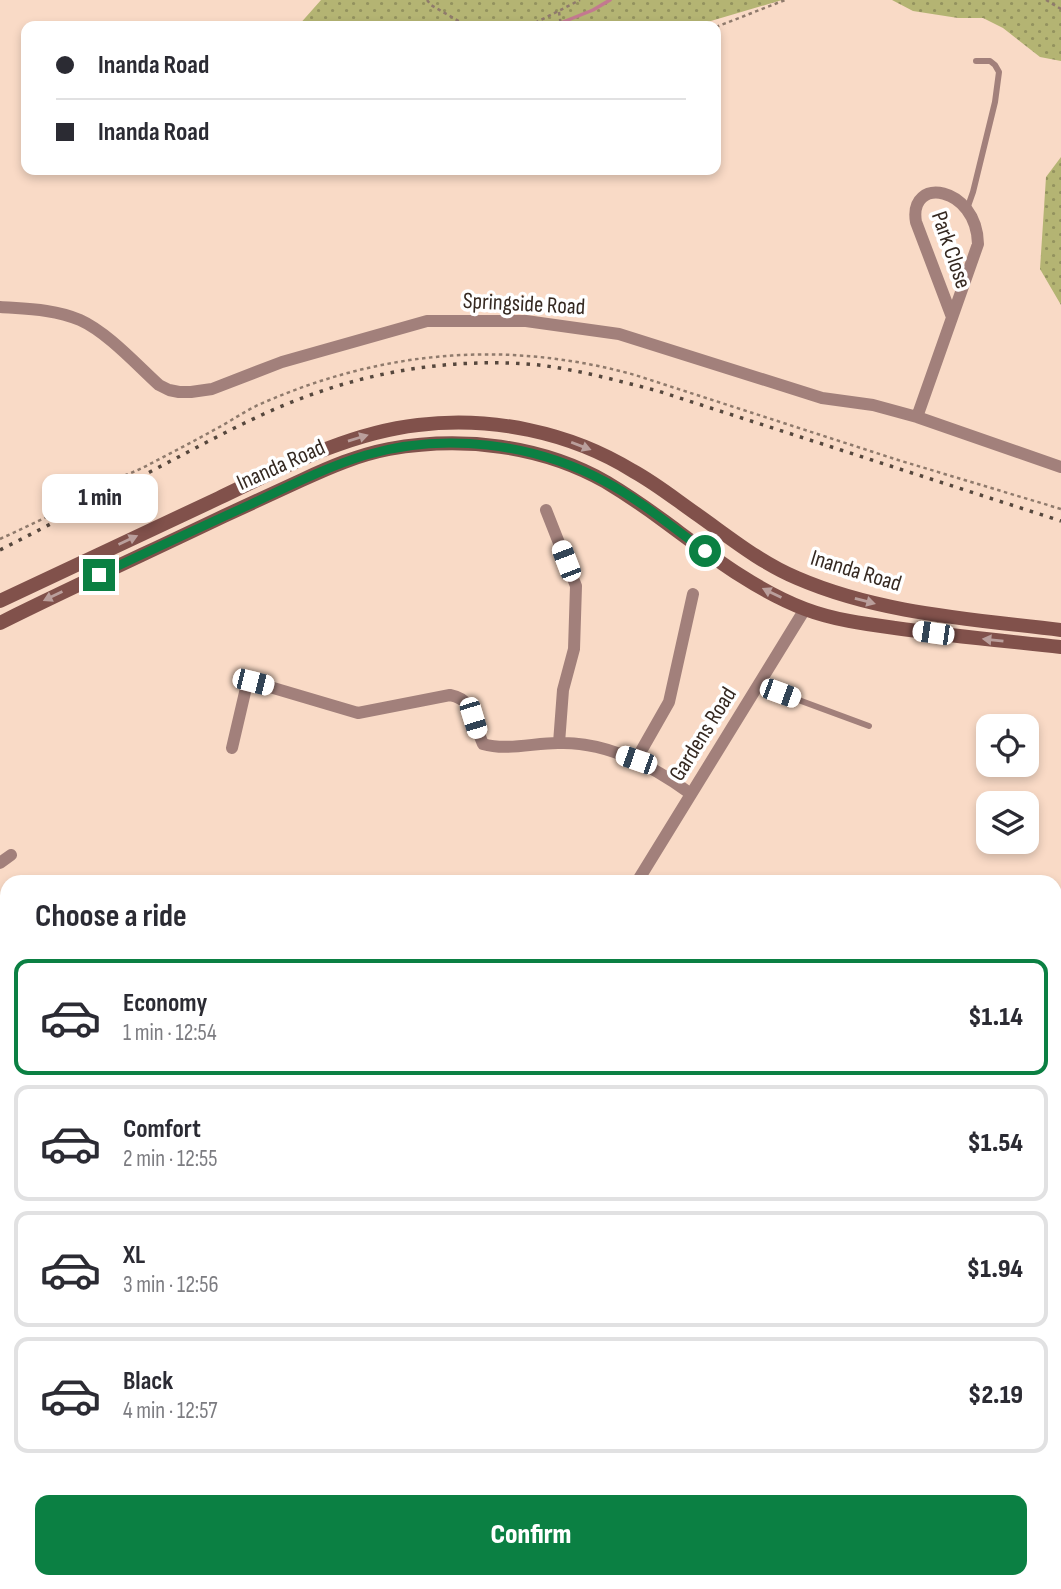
<!DOCTYPE html>
<meta charset="utf-8">
<style>
body{margin:0;font-family:"Sofia Sans Condensed",sans-serif;background:#f7f7f7;color:#2b2b33;height:100vh;display:flex;flex-direction:column;font-size:26px;white-space:nowrap}
*{box-sizing:border-box;margin:0}
p{font-size:23px;color:#7c7c81}
.icon{flex:none;width:38px;height:38px;fill:none;stroke:currentColor;stroke-width:2;stroke-linecap:round;stroke-linejoin:round}
.map{position:relative;flex:1;overflow:hidden}
.panel{position:absolute;left:0px;top:875px;width:1062px;height:714px;display:flex;flex-direction:column;background:#fff;border-radius:21px 21px 0 0;box-shadow:0 4px 10px #0003}
.panel>*{flex:none}
.guide{position:absolute;left:21px;top:21px;width:700px;height:154px;border-radius:14px;box-shadow:0 4px 10px #0003;display:grid;align-content:center;height:154px;padding:0 35px;background:#fff}
.fabs{position:absolute;left:976px;top:714px;display:grid;gap:14px}
.fabs a{display:grid;place-items:center;width:63px;height:63px;border-radius:14px;background:#fff;box-shadow:0 4px 10px #0003;font-size:35px}
.end{position:absolute;width:32px;height:32px;margin:-16px;border:9px solid #0b8043;background:#fff;box-shadow:0 0 0 4px #fff}
.from{border-radius:50%}
.bubble{position:absolute;height:49px;border-radius:14px;background:#fff;box-shadow:0 4px 10px #0003;font-size:23px;font-weight:800;line-height:49px;text-align:center}
.car{position:absolute;width:21px;height:42px;margin:-21px -10px;border-radius:9px;box-shadow:0 0 5px 2px #0007;background:linear-gradient(#fff 24%,#345 0 40%,#fff 0 76%,#345 0 86%,#fff 0)}
.guide b{display:flex;align-items:center;gap:24px;height:66px;font-size:26px}
.guide b+b{border-top:2px solid #e1e1e2}
.guide i{width:18px;height:18px;background:#2b2b33}
ul{padding:0;list-style:none}
li{display:flex;align-items:center;gap:21px;height:116px;margin:0 14px 10px;padding:0 21px;border:4px solid #e1e1e2;border-radius:14px}
li div{flex:1}
li b{display:block;font-size:26px}
li em{font-style:normal;font-weight:800}
li.selected{border-color:#0b8043}
li>.icon{width:63px;height:63px;stroke-width:1.5}
h2{padding:0 35px;font-size:32px;line-height:84px}
.cta{display:flex;gap:14px;margin-top:auto;padding:14px 35px}
.cta a{flex:1;height:80px;border-radius:14px;background:#0b8043;color:#fff;font-size:28px;font-weight:800;line-height:80px;text-align:center}
.map>svg:first-child{display:block}
.park{fill:url(#park-dots)}
.lines{fill:none;stroke-linecap:round;stroke-linejoin:round}
.stream{stroke:#c37990;stroke-width:3.5}
.path{stroke:#8f7a6c;stroke-width:2.5;stroke-dasharray:3.5 3.5;stroke-linecap:butt}
.lane{stroke:#a2807b;stroke-width:6}
.street{stroke:#a2807b;stroke-width:12}
.secondary{stroke:#81514b;stroke-width:14}
.rail{stroke:#56473d;stroke-width:3.5;stroke-dasharray:3.5 7;stroke-linecap:butt}
.oneway{fill:#ba9f9c}
.route{stroke:#0b8043;stroke-width:9}
.labels{text-anchor:middle;dominant-baseline:central;stroke-width:7;stroke-linejoin:round;paint-order:stroke}
.street-label{font-size:23px;fill:#352921;stroke:#fff}
</style>
<div class="map">
<svg width="1061" height="1589" viewBox="0 0 1061 1589">
<defs>
<pattern id="park-dots" width="8" height="8" patternUnits="userSpaceOnUse" patternTransform="scale(1.75)"><rect width="8" height="8" fill="#b4b473"/><path d="M2 2h.1M6 6h.1" fill="none" stroke="#93925e" stroke-width="1.8" stroke-linecap="round"/></pattern>
</defs>
<rect width="100%" height="100%" fill="#f9dac6"/>
<path class="park" d="M321 0H782L694 26H298Z
M892 0H1061V61L1040 57 1003 28 983 18H958L913 11Z
M1061 157V305L1040 269 1046 177Z"/>
<g class="lines">
<path class="stream" d="M553 26 593 10 610 0"/>
<path class="path" d="M427 0 431 5 467 26
M1046 0 1061 9
M559 12 561 26
M529 26 580 0
M716 27 785 0
M0 539C21 529 42 520 62 509 79 499 96 489 114 480 125 475 137 471 148 465 173 452 198 439 223 425 237 417 250 408 265 402 385 350 509 340 635 375L898 460 1061 509"/>
<path class="lane" d="M967 209 973 192 995 102 999 72 995 65 990 61H976
M758 685 869 726"/>
<path class="street" d="M0 307C27 309 54 309 80 320 107 332 137 365 159 385L169 390 179 392H191L212 389 282 362 427 321H526L619 334 822 398 873 405 917 417 1061 467
M917 417 978 244C977 186 908 175 916 222L952 317
M546 510 576 586 574 649 563 690 559 743
M232 748 246 688 253 682 358 713 450 695C476 700 473 722 483 744 506 751 534 743 558 743 606 741 653 766 691 794
M636 760 669 702 693 594
M0 863 11 855
M637 882 805 609
M0 1031 7 1032
M1055 1216 1061 1217
M0 1235 7 1245
M1055 1285H1061
M1055 1327 1061 1316
M313 1582 330 1589
M241 1589 247 1582"/>
<path class="secondary" d="M0 601C73 567 146 532 219 498 282 468 347 433 418 425 491 416 570 432 633 471 655 483 675 499 695 513 728 536 759 562 797 578 880 614 972 619 1061 630
M0 623C74 586 149 552 224 516 250 504 276 492 302 480 330 467 358 455 389 449 462 436 541 445 606 482 626 494 645 507 664 521 709 554 753 589 805 609 834 620 865 624 895 628 950 636 1006 641 1061 647"/>
<path class="rail" d="M0 550C55 522 110 493 165 464 215 438 265 410 319 392 388 368 465 358 539 365 579 370 619 381 658 391L1061 521"/>
</g>
<defs><path id="oneway-solid" d="M-6-.8H1V-3.2L6.5 0L1 3.2V.8H-6Z" transform="scale(1.75)"/></defs>
<g class="oneway">
<use href="#oneway-solid" transform="translate(358 438) rotate(-17)"/>
<use href="#oneway-solid" transform="translate(581 446) rotate(21)"/>
<use href="#oneway-solid" transform="translate(128 540) rotate(-25)"/>
<use href="#oneway-solid" transform="translate(772 593) rotate(-154)"/>
<use href="#oneway-solid" transform="translate(53 596) rotate(154)"/>
<use href="#oneway-solid" transform="translate(865 601) rotate(15)"/>
<use href="#oneway-solid" transform="translate(993 640) rotate(-174)"/>
</g>
<g class="lines">
<path class="route" d="M99 575C149 551 199 528 249 505 287 487 326 467 366 455 444 432 533 443 604 481 640 500 672 527 705 551"/>
</g>
<g class="labels">
<g class="street-label">
<text transform="translate(951 250) rotate(71)">Park Close</text>
<text transform="translate(524 304) rotate(3)">Springside Road</text>
<text transform="translate(281 465) rotate(-24)">Inanda Road</text>
<text transform="translate(856 571) rotate(17)">Inanda Road</text>
<text transform="translate(703 734) rotate(-58)">Gardens Road</text>
</g>
</g>
</svg>
<div class="fabs">
<a><svg class="icon" aria-label="locate" viewBox="0 0 24 24"><circle cx="12" cy="12" r="6"/><path d="M12 2v4M12 18v4M2 12h4M18 12h4"/></svg></a>
<a><svg class="icon" aria-label="layers" viewBox="0 0 24 24"><path d="M12 4l9 5-9 5-9-5zM3 14l9 5 9-5"/></svg></a>
</div>
<i class="end from" style="left:705px;top:551px"></i>
<i class="end" style="left:99px;top:575px"></i>
<div class="bubble" style="left:42px;top:474px;width:116px">1 min</div>
<i class="car" style="left:566px;top:561px;rotate:339deg"></i>
<i class="car" style="left:933px;top:633px;rotate:278deg"></i>
<i class="car" style="left:253px;top:682px;rotate:104deg"></i>
<i class="car" style="left:780px;top:693px;rotate:110deg"></i>
<i class="car" style="left:473px;top:718px;rotate:163deg"></i>
<i class="car" style="left:636px;top:760px;rotate:289deg"></i>
<div class="guide">
<b><i class="from"></i>Inanda Road</b>
<b><i></i>Inanda Road</b>
</div>
<section class="panel">
<h2>Choose a ride</h2>
<ul>
<li class="selected"><svg class="icon" aria-label="car" viewBox="0 0 24 24"><path d="M5 17H2v-5l4-1 3-4h7l3 4 3 1v5h-3M9 17h6M6 11h13"/><circle cx="7" cy="17" r="2"/><circle cx="17" cy="17" r="2"/></svg><div><b>Economy</b><p>1 min · 12:54</p></div><em>$1.14</em></li>
<li><svg class="icon" aria-label="car" viewBox="0 0 24 24"><path d="M5 17H2v-5l4-1 3-4h7l3 4 3 1v5h-3M9 17h6M6 11h13"/><circle cx="7" cy="17" r="2"/><circle cx="17" cy="17" r="2"/></svg><div><b>Comfort</b><p>2 min · 12:55</p></div><em>$1.54</em></li>
<li><svg class="icon" aria-label="car" viewBox="0 0 24 24"><path d="M5 17H2v-5l4-1 3-4h7l3 4 3 1v5h-3M9 17h6M6 11h13"/><circle cx="7" cy="17" r="2"/><circle cx="17" cy="17" r="2"/></svg><div><b>XL</b><p>3 min · 12:56</p></div><em>$1.94</em></li>
<li><svg class="icon" aria-label="car" viewBox="0 0 24 24"><path d="M5 17H2v-5l4-1 3-4h7l3 4 3 1v5h-3M9 17h6M6 11h13"/><circle cx="7" cy="17" r="2"/><circle cx="17" cy="17" r="2"/></svg><div><b>Black</b><p>4 min · 12:57</p></div><em>$2.19</em></li>
</ul>
<div class="cta"><a>Confirm</a></div>
</section>
</div>
